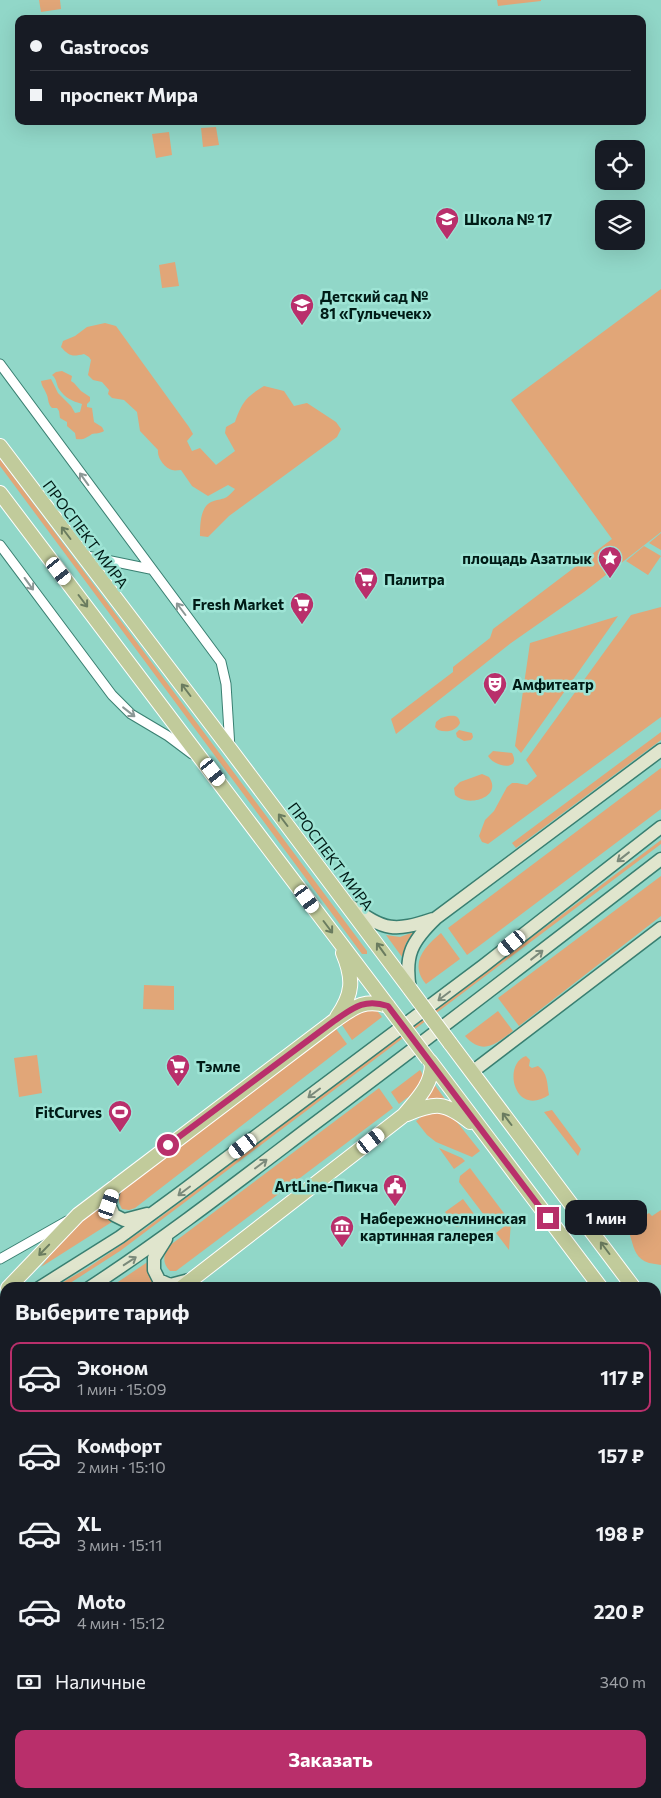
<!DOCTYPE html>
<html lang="ru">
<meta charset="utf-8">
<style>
body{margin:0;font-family:Commissioner,sans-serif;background:#242831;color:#f1f3f6;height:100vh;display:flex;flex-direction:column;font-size:19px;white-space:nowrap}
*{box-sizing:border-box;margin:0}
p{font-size:16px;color:#9ea1a6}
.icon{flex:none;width:28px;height:28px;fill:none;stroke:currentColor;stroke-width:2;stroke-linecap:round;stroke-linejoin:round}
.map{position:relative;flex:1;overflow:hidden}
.details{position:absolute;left:0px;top:1282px;width:661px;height:516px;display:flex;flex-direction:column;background:#171b24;border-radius:15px 15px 0 0;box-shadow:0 5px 20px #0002}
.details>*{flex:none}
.top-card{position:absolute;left:15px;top:15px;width:631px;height:110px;border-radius:10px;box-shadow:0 5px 20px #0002;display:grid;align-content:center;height:110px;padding:0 15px;background:#171b24}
.tools{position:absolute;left:595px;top:140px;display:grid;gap:10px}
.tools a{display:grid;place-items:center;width:50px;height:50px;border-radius:10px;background:#171b24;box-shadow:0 5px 20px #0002;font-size:25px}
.end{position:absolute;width:22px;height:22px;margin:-11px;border:6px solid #b92f6b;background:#fff;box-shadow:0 0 0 2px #fff}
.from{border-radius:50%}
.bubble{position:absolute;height:35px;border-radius:10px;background:#171b24;box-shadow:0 5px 20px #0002;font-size:16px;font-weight:700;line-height:35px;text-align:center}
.car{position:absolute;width:15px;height:30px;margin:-15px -8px;border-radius:6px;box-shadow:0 0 4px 1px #0007;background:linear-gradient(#fff 24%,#345 0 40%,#fff 0 76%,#345 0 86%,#fff 0)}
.top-card b{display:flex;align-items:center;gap:18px;height:48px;font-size:19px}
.top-card b+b{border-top:1px solid #363941}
.top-card i{width:12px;height:12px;background:#f1f3f6}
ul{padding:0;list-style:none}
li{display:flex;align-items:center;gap:15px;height:70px;margin:0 10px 8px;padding:0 5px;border:2px solid transparent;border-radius:10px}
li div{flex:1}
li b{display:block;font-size:19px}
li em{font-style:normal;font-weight:700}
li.active{border-color:#b92f6b}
li>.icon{width:45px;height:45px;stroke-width:1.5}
h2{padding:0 15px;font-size:22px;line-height:60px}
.pay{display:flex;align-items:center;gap:12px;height:55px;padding:0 15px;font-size:19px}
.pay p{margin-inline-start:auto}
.button{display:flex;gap:10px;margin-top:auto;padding:10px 15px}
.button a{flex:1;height:58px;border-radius:10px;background:#b92f6b;color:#fff;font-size:20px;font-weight:700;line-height:58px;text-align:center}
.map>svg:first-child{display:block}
.green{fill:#e1a678}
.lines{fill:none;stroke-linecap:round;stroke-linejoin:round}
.pedestrian-casing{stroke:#397f71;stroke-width:9}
.minor-casing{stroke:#397f71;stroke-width:11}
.secondary-casing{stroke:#397f71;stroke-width:15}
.primary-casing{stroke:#fff;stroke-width:16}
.pedestrian{stroke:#fff;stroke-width:6}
.minor{stroke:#fff;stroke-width:9}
.secondary{stroke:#e0e5cd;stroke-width:12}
.primary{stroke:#c1cb9b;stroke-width:14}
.primary-bridge-casing{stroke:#fff;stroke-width:16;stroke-linecap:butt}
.primary-bridge{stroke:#c1cb9b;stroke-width:14}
.oneway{stroke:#8c9896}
.oneway2{stroke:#6a7c5f}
.oneway3{stroke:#7b8a7b}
.route{stroke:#b92f6b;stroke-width:6}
.labels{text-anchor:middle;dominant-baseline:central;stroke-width:5;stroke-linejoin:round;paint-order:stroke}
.poi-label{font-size:15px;font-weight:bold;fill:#001b16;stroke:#9ee4d5;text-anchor:start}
.street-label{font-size:15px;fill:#001b16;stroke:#9ee4d5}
</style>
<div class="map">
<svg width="661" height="1798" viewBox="0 0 661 1798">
<rect width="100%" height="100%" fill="#91d7c8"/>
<path class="green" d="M39 0H60L61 9 41 12Z
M497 0H541V1L498 6Z
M216 127 219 145 203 147 201 128Z
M169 132 172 155 156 158 152 134Z
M175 262 179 286 162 288 159 265Z
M661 289V532L584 592 511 643 396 734 391 719 453 672V667L490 638 493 629 612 539 511 400Z
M105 323 116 326 189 427 193 434 187 441 192 451 200 448 216 465 235 451 225 433 226 427 235 422C242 402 246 397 264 386L284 391 294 406 307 403 336 422 341 429 337 437 229 516 208 537 200 536C200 526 200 507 211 502 224 497 224 502 235 489L228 485 208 496 192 486 181 470C178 470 175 471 172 470 165 468 157 458 158 450L140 431 137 412 124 400 112 398 108 394 109 390 102 382 93 380 88 375 91 360 89 357 84 354C72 357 69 356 61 347L63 341 75 336 87 327Z
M62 371 72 376 71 381 74 383 81 391 90 397V401L87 404V407L92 408 94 422 102 427 104 431C99 434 96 433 92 434 86 438 84 440 76 439L75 433 67 426V422L60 418 59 411 57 408H52C47 403 49 398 46 393 44 388 42 387 41 381L51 379 58 393 71 406 75 413 80 412 82 404C72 401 65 398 59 389 56 384 57 379 52 375L56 372Z
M0 459 367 951V954H362L0 466Z
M661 533V550L649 543Z
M644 546 661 556 648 575 626 561Z
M661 607V717L488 844 482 842 479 836 485 820 494 811 507 787 512 783H517L527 785 537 776 526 760 631 615Z
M618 616 521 753 515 746 530 643Z
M448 716C455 715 459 716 460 723 456 731 447 733 438 730L435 727 436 722 441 718Z
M459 730 472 733 473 737 471 740 464 741 457 737 456 733Z
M661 732V740L516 848 512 843Z
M493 751 512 753C522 771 495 768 488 756Z
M661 768V809L467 955 448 928Z
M482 774 489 777C503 797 468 808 455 795L454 788 460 782Z
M661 840V844L120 1251 64 1287 53 1288 89 1267 146 1228Z
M661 876V916L519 1026 498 998Z
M414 932 406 943 402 957 386 935 400 937Z
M441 933 460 959 426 984C409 964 424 947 441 933Z
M144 985 174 986V1010L143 1009Z
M375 1008 382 1017 352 1040 340 1022 359 1009Z
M498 1011 513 1031C496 1044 483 1056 465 1036Z
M334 1026 347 1044 135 1208 129 1210 122 1209C117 1201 118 1194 122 1186Z
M37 1055 42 1093 19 1097 14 1058Z
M526 1056 530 1060 529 1066 532 1068 538 1066C548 1073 547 1084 549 1095 514 1118 502 1064 526 1056Z
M420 1070C431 1084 409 1096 399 1104L391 1092Z
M434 1084 445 1099 436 1098 429 1100 426 1096Z
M379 1088 393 1108 176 1271H170C162 1263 163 1255 169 1246Z
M552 1110 581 1149 578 1156 544 1112Z
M439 1111 453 1117 480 1151 472 1157 436 1142 427 1135 416 1121 426 1113Z
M439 1148 462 1158 465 1161 454 1169Z
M470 1168 506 1216 497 1223H490L459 1182 460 1176Z
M104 1197 115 1220 41 1267 78 1218Z
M463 1199 480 1222 456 1227 445 1212Z
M634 1200 640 1201 642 1204 640 1212 642 1217 649 1213 652 1216 661 1210V1265C657 1264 653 1264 649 1263 624 1255 640 1225 611 1217L612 1211 620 1209Z
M511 1221 509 1250 496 1233Z
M149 1261 165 1288H109Z
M5 1500V1572L0 1573V1549L3 1537H0V1506Z
M5 1609V1661L0 1662V1610Z
M5 1684V1791L0 1748V1685Z
M656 1727C661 1744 661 1770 661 1788L656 1790Z
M35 1794H65V1798H35Z
M159 1794H232L233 1798H159Z"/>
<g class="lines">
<g class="pedestrian-casing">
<path id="pedestrian" d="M0 1585 5 1584
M0 1670H5
M0 1744 5 1743
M0 1764 4 1798
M31 1794V1798
M74 1794V1798"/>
</g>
<g class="minor-casing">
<path id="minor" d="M0 364 221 662 226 684 230 748
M0 545 112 695 131 714 168 736 192 754
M82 555 150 569
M0 1259 67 1221
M656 1306 661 1309
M0 1403 5 1402"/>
</g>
<g class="secondary-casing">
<path id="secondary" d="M351 906C385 931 394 932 433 919
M410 989C404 955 412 941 436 918L661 750
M472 1072 661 928
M115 1186 109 1204 114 1215 124 1220 147 1214
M166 1239 154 1258V1270L159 1280 170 1285 189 1280
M39 1288 120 1237 180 1193 483 966 661 827
M89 1288C164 1239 235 1184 306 1130 425 1041 543 950 661 859
M0 1307 5 1305"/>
</g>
<g class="primary-casing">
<path id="primary" d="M0 446 230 749 410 989
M0 493 388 1006
M337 1017C353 994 354 979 343 953
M450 1043 634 1288
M430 1061 601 1288
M407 1114C436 1102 445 1102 470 1122
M8 1288 78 1215 334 1021C353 1008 364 998 388 1006
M181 1288 404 1115C417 1099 432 1085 432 1064
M656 1323 661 1331
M0 1337 5 1336
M656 1384 661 1395"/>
</g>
<use href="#pedestrian" class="pedestrian"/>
<use href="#minor" class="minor"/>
<use href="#secondary" class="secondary"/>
<use href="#primary" class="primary"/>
<g class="primary-bridge-casing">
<path id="primary-bridge" d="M410 989 450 1043
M388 1006 428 1059"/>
</g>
<use href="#primary-bridge" class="primary-bridge"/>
</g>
<defs><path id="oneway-shaft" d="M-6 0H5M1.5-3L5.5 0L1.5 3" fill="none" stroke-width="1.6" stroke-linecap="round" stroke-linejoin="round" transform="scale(1.25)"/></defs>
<g class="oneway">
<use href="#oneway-shaft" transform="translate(84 479) rotate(-126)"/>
<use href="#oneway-shaft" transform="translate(29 584) rotate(54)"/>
<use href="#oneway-shaft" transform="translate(181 609) rotate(-127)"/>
<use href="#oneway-shaft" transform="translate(129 712) rotate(38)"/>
</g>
<g class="oneway2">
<use href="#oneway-shaft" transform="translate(66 533) rotate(-127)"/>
<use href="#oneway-shaft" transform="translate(83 601) rotate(53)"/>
<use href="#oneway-shaft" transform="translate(186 690) rotate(-127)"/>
<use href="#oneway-shaft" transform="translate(283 820) rotate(-127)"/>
<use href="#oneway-shaft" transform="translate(328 927) rotate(53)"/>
<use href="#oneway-shaft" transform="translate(381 949) rotate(-126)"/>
<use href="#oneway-shaft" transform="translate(507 1119) rotate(-127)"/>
<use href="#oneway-shaft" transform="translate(605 1248) rotate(-127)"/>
<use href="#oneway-shaft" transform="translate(44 1250) rotate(134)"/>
</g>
<g class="oneway3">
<use href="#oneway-shaft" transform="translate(623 857) rotate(142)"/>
<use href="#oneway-shaft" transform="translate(537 955) rotate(-38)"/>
<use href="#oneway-shaft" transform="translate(444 996) rotate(143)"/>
<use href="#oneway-shaft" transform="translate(314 1093) rotate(143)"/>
<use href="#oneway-shaft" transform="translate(261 1164) rotate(-37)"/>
<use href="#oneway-shaft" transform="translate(184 1191) rotate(143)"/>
<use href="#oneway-shaft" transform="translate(130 1261) rotate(-33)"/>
</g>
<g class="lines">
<path class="route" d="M168 1145 334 1021C353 1008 364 998 388 1006L548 1218"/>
</g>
<defs>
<g id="school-pin" transform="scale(1.25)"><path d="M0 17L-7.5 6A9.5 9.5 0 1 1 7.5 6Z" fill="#b92f6b" stroke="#9ee4d5"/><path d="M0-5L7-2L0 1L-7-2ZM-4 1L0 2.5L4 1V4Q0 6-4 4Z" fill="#fff"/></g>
<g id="sight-pin" transform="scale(1.25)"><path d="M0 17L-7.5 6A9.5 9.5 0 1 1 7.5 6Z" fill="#b92f6b" stroke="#9ee4d5"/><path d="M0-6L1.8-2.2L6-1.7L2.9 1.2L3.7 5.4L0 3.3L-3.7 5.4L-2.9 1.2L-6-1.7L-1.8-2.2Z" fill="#fff"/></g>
<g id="supermarket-pin" transform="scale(1.25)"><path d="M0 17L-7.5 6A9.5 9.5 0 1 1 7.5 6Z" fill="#b92f6b" stroke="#9ee4d5"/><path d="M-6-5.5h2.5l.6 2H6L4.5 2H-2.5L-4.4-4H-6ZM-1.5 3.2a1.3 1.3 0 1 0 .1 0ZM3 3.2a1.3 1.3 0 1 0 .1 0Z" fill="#fff"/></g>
<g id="theatre-pin" transform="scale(1.25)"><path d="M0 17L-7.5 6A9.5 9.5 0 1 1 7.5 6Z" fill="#b92f6b" stroke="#9ee4d5"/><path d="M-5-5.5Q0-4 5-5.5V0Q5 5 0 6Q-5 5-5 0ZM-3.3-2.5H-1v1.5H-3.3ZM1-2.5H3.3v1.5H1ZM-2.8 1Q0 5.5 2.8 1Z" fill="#fff"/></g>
<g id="stadium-pin" transform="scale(1.25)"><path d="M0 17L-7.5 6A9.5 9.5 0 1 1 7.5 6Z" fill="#b92f6b" stroke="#9ee4d5"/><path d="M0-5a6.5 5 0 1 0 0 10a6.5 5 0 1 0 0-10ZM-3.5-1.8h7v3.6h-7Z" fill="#fff"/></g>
<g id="civic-pin" transform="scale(1.25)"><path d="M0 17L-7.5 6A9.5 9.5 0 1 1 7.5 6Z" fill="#b92f6b" stroke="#9ee4d5"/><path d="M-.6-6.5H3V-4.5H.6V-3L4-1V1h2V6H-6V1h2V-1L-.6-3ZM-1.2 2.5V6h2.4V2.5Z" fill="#fff"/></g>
<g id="museum-pin" transform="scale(1.25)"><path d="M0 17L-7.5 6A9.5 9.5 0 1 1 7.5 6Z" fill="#b92f6b" stroke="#9ee4d5"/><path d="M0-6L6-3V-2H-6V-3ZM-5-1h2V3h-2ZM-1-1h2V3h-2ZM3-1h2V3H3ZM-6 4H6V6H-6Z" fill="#fff"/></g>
</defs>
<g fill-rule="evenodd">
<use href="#school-pin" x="447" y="219"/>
<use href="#school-pin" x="302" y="305"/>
<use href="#sight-pin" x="610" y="558"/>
<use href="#supermarket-pin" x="366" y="579"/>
<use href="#supermarket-pin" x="302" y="604"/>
<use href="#theatre-pin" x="495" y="684"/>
<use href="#supermarket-pin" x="178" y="1066"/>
<use href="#stadium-pin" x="120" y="1112"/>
<use href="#civic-pin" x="395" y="1186"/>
<use href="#museum-pin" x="342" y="1227"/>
</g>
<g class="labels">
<g class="poi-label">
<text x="464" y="219">Школа № 17</text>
<text x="320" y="296">Детский сад №<tspan x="320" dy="17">81 «Гульчечек»</tspan></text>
<text x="592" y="558" text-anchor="end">площадь Азатлык</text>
<text x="384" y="579">Палитра</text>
<text x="284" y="604" text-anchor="end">Fresh Market</text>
<text x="512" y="684">Амфитеатр</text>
<text x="196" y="1066">Тэмле</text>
<text x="102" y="1112" text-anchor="end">FitCurves</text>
<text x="378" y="1186" text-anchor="end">ArtLine-Пикча</text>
<text x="360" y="1218">Набережночелнинская<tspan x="360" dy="17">картинная галерея</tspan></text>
</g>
<g class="street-label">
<text transform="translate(86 534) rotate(53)">ПРОСПЕКТ МИРА</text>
<text transform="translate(331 856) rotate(53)">ПРОСПЕКТ МИРА</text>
</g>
</g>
</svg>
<div class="tools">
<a><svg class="icon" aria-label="locate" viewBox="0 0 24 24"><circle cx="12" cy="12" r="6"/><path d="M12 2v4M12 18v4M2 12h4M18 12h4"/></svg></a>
<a><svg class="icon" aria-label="layers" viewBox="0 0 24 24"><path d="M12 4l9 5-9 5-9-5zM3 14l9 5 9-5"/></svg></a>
</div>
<i class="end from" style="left:168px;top:1145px"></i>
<i class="end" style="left:548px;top:1218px"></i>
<div class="bubble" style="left:565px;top:1200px;width:82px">1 мин</div>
<i class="car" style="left:59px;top:571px;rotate:143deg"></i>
<i class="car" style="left:213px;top:772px;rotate:143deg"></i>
<i class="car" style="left:307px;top:899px;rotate:144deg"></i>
<i class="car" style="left:512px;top:943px;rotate:231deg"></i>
<i class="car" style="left:371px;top:1141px;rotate:52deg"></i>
<i class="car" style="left:243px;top:1146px;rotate:233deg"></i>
<i class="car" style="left:109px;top:1204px;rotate:19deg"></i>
<div class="top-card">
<b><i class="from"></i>Gastrocos</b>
<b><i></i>проспект Мира</b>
</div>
<section class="details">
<h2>Выберите тариф</h2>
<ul>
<li class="active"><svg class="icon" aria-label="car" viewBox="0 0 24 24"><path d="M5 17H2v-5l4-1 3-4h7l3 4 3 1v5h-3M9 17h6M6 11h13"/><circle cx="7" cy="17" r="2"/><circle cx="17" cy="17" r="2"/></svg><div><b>Эконом</b><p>1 мин · 15:09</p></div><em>117 ₽</em></li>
<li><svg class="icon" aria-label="car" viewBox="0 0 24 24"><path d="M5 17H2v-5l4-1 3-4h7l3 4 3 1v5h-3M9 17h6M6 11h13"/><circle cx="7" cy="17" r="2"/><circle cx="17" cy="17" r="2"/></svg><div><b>Комфорт</b><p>2 мин · 15:10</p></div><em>157 ₽</em></li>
<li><svg class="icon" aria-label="car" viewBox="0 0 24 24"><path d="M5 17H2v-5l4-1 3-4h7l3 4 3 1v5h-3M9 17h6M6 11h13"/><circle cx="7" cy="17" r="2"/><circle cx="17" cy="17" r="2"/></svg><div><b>XL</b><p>3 мин · 15:11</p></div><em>198 ₽</em></li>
<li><svg class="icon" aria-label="car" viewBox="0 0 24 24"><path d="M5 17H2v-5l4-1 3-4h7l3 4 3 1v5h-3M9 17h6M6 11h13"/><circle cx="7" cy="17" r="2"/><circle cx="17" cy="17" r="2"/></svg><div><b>Moto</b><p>4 мин · 15:12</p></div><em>220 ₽</em></li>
</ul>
<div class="pay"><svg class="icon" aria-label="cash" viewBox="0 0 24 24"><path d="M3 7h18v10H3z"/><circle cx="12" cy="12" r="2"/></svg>Наличные<p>340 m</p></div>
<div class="button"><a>Заказать</a></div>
</section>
</div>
